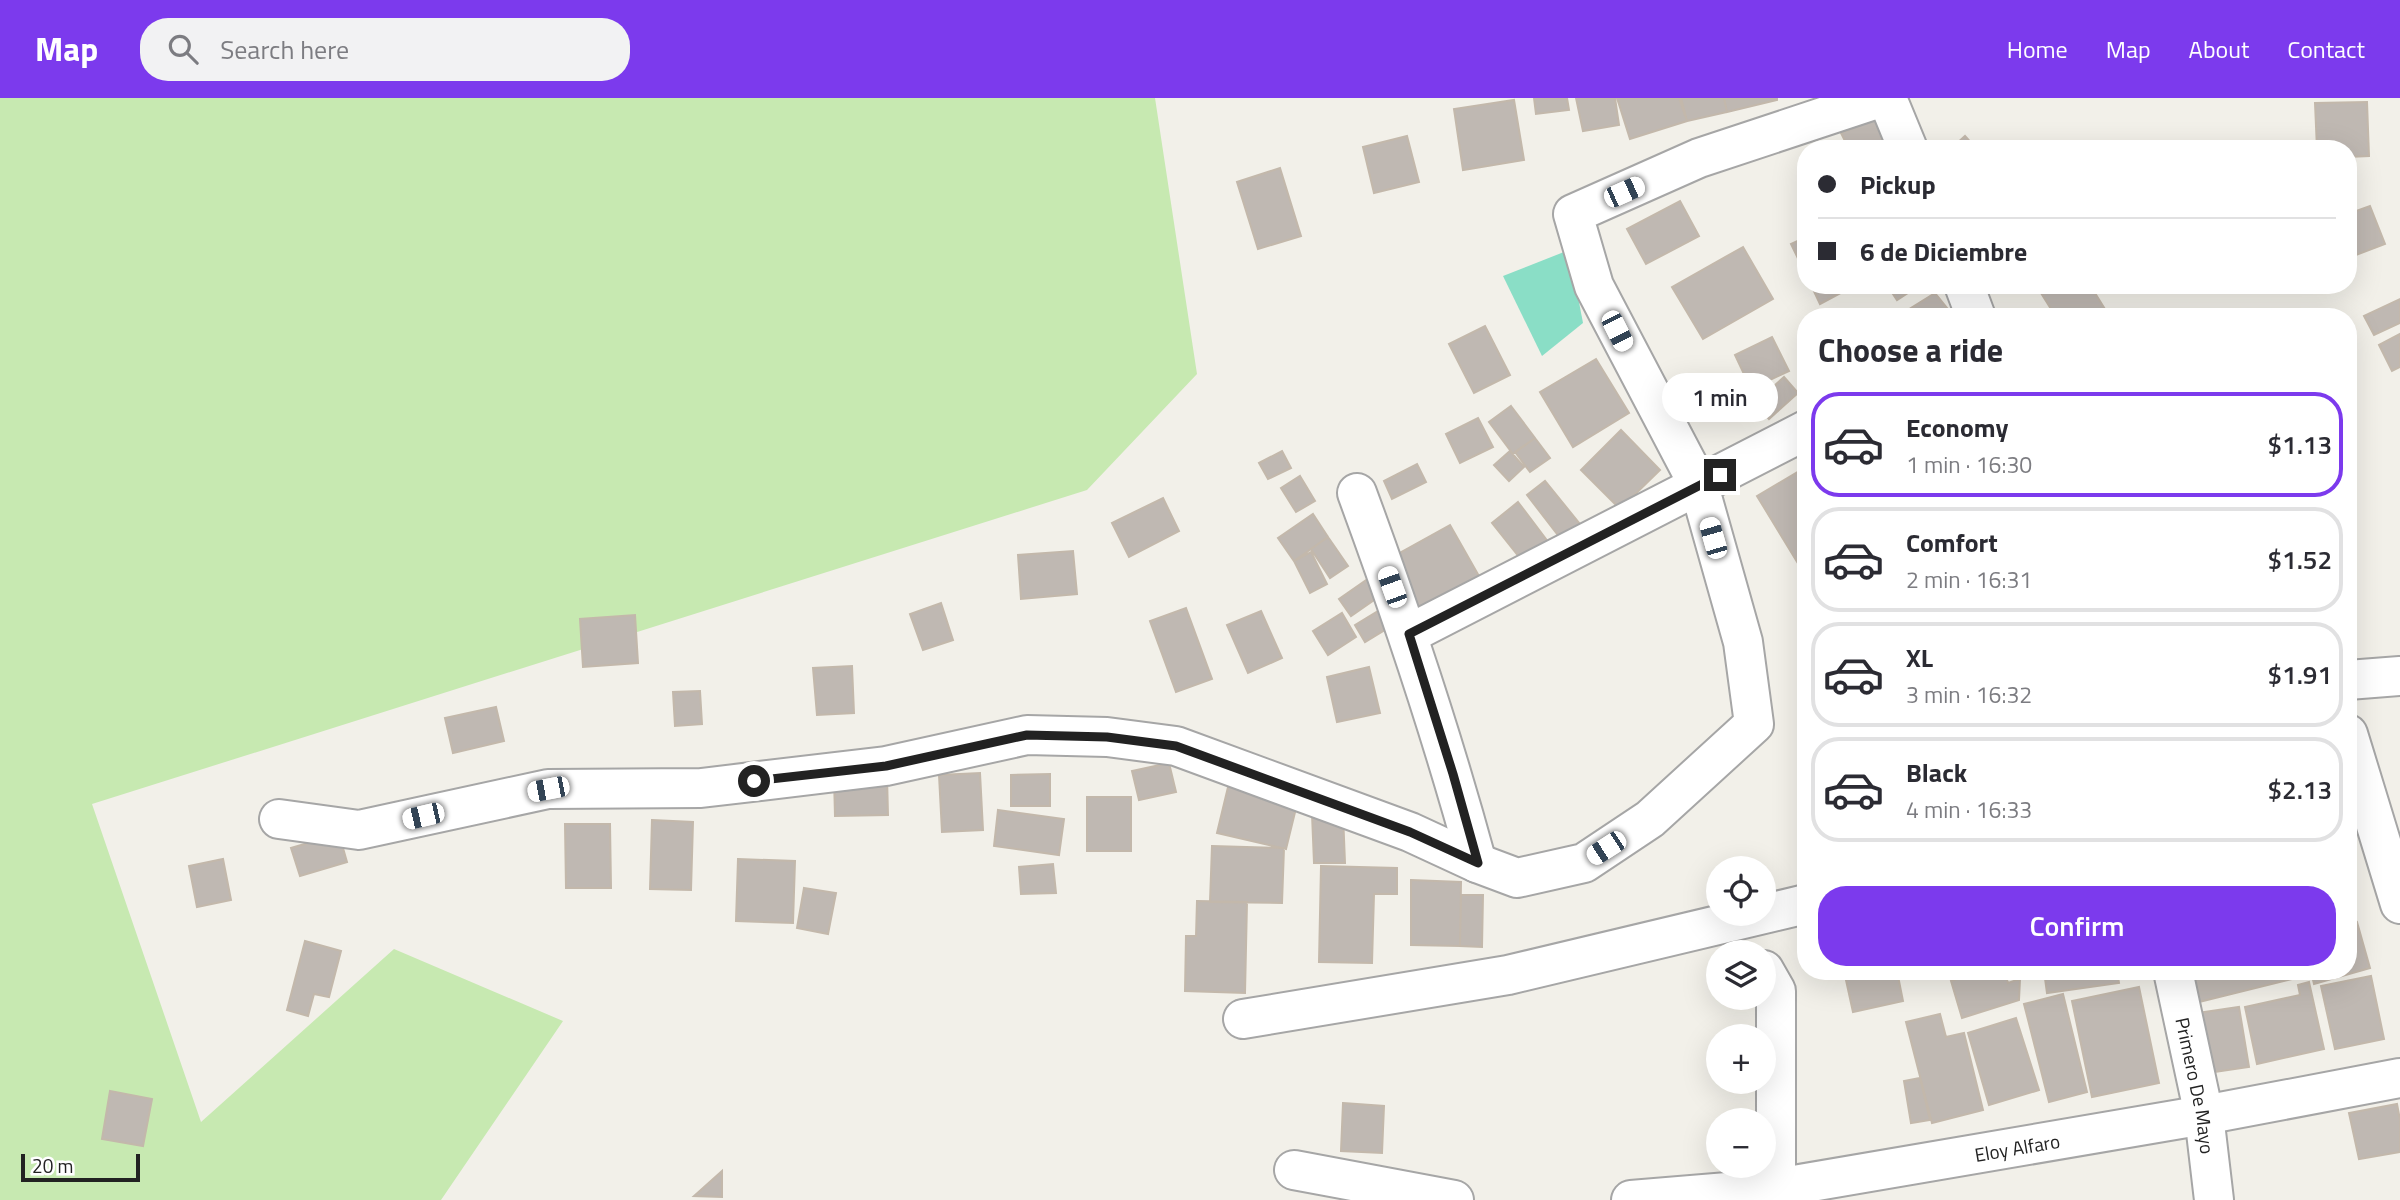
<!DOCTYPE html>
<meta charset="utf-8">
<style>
body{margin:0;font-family:"Titillium Web",sans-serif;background:#f2f2f3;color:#2b2b33;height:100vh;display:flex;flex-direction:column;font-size:26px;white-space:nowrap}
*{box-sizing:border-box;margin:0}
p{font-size:23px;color:#7c7c81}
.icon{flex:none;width:38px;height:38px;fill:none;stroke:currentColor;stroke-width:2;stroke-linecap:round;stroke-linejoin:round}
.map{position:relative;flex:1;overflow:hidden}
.details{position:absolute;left:1797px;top:210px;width:560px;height:672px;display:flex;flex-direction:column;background:#fff;border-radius:28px;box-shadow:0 7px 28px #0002}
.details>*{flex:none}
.banner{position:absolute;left:1797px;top:42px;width:560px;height:154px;border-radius:28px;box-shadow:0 7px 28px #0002;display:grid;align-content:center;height:154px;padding:0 21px;background:#fff}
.buttons{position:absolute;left:1706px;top:758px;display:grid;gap:14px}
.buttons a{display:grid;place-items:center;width:70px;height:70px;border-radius:50%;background:#fff;box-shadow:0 7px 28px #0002;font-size:35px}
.scale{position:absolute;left:21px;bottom:18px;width:119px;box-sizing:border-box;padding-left:7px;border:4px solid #222;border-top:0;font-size:19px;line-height:24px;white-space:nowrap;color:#222;-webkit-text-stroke:5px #fff;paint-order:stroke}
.end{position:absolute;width:32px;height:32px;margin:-16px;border:9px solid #222;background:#fff;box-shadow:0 0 0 4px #fff}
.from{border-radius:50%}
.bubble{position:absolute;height:49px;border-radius:24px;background:#fff;box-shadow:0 7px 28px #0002;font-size:23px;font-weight:600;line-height:49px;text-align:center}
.car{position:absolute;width:21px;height:42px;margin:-21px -10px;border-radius:9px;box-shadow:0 0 5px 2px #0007;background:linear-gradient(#fff 24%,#345 0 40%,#fff 0 76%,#345 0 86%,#fff 0)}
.banner b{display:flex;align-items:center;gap:24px;height:66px;font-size:26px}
.banner b+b{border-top:2px solid #e1e1e2}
.banner i{width:18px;height:18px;background:#2b2b33}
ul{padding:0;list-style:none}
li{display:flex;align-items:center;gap:21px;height:105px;margin:0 14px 10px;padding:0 7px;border:4px solid #e1e1e2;border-radius:28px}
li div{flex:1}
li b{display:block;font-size:26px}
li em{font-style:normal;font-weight:600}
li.current{border-color:#7c3aed}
li>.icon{width:63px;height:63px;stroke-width:1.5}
h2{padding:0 21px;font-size:32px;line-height:84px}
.cta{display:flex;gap:14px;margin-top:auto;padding:14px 21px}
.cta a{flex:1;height:80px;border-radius:28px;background:#7c3aed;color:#fff;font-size:28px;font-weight:600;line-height:80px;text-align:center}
header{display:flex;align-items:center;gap:42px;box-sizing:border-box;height:98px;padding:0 35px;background:#7c3aed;color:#fff}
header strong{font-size:33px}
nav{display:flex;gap:38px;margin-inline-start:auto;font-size:24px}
.search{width:490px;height:63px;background:#f2f2f3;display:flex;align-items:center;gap:18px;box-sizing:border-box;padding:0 24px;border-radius:28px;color:#7c7c81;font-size:26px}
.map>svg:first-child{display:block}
.grass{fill:#c7e9b1}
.pitch{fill:#8adec6}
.building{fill:#bfb8b2;stroke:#c3b8ab;stroke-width:2}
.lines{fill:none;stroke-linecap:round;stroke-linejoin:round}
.minor-casing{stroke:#a6a6a6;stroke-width:42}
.minor{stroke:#fff;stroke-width:38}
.route{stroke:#222;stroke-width:9}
.labels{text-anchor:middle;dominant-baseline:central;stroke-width:6;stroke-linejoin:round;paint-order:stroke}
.street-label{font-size:19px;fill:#222;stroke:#fff}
</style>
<header>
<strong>Map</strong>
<div class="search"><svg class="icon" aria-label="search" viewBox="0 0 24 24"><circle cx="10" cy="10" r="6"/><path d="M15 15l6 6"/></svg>Search here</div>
<nav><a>Home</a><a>Map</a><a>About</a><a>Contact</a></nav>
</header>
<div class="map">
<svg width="2400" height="1102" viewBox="0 0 2400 1102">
<rect width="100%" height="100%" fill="#f2f0e9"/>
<path class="grass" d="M0 0H1155L1197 276 1087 392 92 706 201 1024 394 851 563 923 441 1102H0Z"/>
<path class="pitch" d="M1569 152 1583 225 1542 258 1503 178Z"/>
<path class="building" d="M1534 0H1567L1569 12 1536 16Z
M1576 0H1615L1619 27 1583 33Z
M1617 0H1679L1687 23 1630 41Z
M1681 0H1724L1727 14 1687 23Z
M1724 0H1777V2L1727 14Z
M1514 2 1524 62 1463 72 1454 11Z
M2367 4 2369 58 2348 59V51H2317L2315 5Z
M1889 14 1905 51H1849L1841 35Z
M1407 38 1419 84 1374 95 1363 49Z
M1965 38 1974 48 1971 51H1960L1956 46Z
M1280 70 1301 138 1258 151 1237 84Z
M1680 103 1699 138 1646 166 1627 131Z
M2370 108 2385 146 2348 160V116Z
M1806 139V177L1791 146Z
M1743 149 1773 201 1703 241 1672 189Z
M1811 187H1846L1848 191 1820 206Z
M1887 187H1920L1897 202Z
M2036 187H2090L2108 216 2104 219H2056Z
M1935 195 1947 210 1931 219H1901L1903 215Z
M2400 201V225L2374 237 2364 218Z
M1485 228 1510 277 1474 295 1449 246Z
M2400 236V269L2392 273 2379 247Z
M1772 239 1789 273 1751 291 1735 257Z
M1596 261 1629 315 1573 349 1540 294Z
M1784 279 1798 295 1769 321 1755 305Z
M1511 308 1535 340 1513 356 1489 324Z
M1478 320 1493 349 1460 365 1446 336Z
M1621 332 1660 372 1620 411 1581 372Z
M1535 340 1550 360 1530 374 1515 354Z
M1282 353 1291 370 1268 381 1259 365Z
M1510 353 1524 369 1509 383 1494 367Z
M1417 366 1426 384 1392 401 1384 383Z
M1806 369V476L1805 477 1757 398Z
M1300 378 1315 403 1296 414 1281 390Z
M1545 383 1580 426 1561 441 1527 397Z
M1163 400 1179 433 1129 459 1112 425Z
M1518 404 1549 445 1524 465 1492 425Z
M1313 416 1328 439 1294 463 1278 440Z
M1450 427 1480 480 1419 515 1389 461Z
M1328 439 1348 468 1330 480 1311 451Z
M1073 453 1077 496 1021 501 1018 457Z
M1311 454 1327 486 1310 495 1294 463Z
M1375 476 1387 493 1351 518 1339 501Z
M1393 504 1403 521 1365 544 1355 527Z
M941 505 953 542 923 552 910 516Z
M1186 510 1212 581 1176 594 1150 523Z
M1261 513 1282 560 1248 575 1227 527Z
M1342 515 1356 539 1328 557 1313 533Z
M635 517 638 565 583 569 580 521Z
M852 568 854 615 817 617 813 570Z
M1369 569 1380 615 1337 624 1327 579Z
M700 593 702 626 675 628 673 594Z
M496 609 504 643 453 655 445 620Z
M1169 665 1176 694 1139 702 1132 673Z
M980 675 983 732 942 734 939 677Z
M1050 676V708H1011V677Z
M887 678 888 717 835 718 834 680Z
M1229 685 1298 702 1286 751 1217 735Z
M1087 699H1131V753H1087Z
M998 712 1064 721 1059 757 994 748Z
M1312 716H1343L1345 765H1314Z
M652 722 693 724 691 792 650 791Z
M565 726H610L611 790H566Z
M339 736 347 764 300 778 291 750Z
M1212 748 1284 750 1282 805 1210 804Z
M223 761 231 802 197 809 189 768Z
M738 761 795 763 793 825 736 823Z
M1053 766 1056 795 1021 796 1019 769Z
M1321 768 1397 770V796H1374L1372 865 1319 864Z
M1411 782 1461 784 1460 848 1411 847Z
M804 790 836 795 828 836 797 830Z
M1461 797H1483L1482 849 1460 848Z
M1197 803 1247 804 1245 895 1185 893 1186 838H1196Z
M2357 824 2370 870 2314 886 2311 873H2348V826Z
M305 843 341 853 329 899 314 896 308 918 287 912Z
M1844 873H1897L1903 903 1853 914Z
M1981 873H2004L2008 885 2020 881 2019 902 1962 920 1951 883Z
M2044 873H2117L2119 885 2047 895Z
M2191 873H2303L2304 878 2199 904Z
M2371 878 2384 941 2335 951 2321 888Z
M2309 884 2324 951 2257 966 2245 909 2300 897 2298 887Z
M2139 889 2159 985 2092 999 2072 903Z
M2063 896 2087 994 2049 1004 2024 906Z
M2239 909 2249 969 2207 975 2197 915Z
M1940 916 1946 939 1964 935 1983 1012 1932 1025 1906 924Z
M2016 920 2039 992 1989 1007 1968 935Z
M1920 980 1930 1022 1911 1025 1904 983Z
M110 993 152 1001 143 1048 102 1041Z
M1343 1005 1384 1008 1382 1055 1341 1053Z
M2397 1006 2400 1022V1054L2359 1061 2349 1015Z
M722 1073V1099L694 1098Z"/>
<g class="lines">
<g class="minor-casing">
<g id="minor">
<path d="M1887 0 1908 51"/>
<path d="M1964 187 1976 219"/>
<path d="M1357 395C1402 517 1443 640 1477 765"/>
<path d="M1409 536 1806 332"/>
<path d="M2348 582 2400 578"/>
<path d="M2348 636 2400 806"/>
<path d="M279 721 359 732 548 691 701 690 886 668 1027 637 1107 639 1176 648 1410 734 1477 765 1517 780 1584 765 1650 721 1754 626 1743 544 1699 388 1594 188 1573 116 1699 60 1880 0"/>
<path d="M1764 872 1776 893V1102"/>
<path id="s1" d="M2173 873 2204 1017 2214 1102"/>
<path d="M1243 921 1508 877 1806 806"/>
<path d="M1294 1072 1454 1102"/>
<path id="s2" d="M1631 1102 1776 1090 2204 1017 2400 980"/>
</g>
</g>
<use href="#minor" class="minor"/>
</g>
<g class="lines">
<path class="route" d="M754 683 886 668 1027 637 1107 639 1176 648 1410 734 1478 765 1453 676 1409 536 1720 377"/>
</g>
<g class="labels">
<g class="street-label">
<text stroke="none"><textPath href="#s1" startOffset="117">Primero De Mayo</textPath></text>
<text stroke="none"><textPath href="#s2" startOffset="390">Eloy Alfaro</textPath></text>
</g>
</g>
</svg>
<div class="buttons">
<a><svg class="icon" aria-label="locate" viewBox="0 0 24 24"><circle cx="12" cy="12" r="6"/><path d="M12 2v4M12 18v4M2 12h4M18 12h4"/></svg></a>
<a><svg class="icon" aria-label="layers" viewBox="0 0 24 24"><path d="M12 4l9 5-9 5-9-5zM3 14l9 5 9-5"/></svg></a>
<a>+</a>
<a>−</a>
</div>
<div class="scale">20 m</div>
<i class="end from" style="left:754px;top:683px"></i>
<i class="end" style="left:1720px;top:377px"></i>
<div class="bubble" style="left:1662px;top:275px;width:116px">1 min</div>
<i class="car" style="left:1624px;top:94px;rotate:66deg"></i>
<i class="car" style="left:1617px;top:233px;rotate:153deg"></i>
<i class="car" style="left:1713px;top:440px;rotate:344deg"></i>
<i class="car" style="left:1392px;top:489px;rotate:340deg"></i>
<i class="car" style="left:548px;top:691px;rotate:259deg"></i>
<i class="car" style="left:423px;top:718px;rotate:257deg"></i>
<i class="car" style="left:1606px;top:750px;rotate:237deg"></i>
<div class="banner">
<b><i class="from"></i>Pickup</b>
<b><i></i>6 de Diciembre</b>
</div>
<section class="details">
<h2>Choose a ride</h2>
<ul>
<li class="current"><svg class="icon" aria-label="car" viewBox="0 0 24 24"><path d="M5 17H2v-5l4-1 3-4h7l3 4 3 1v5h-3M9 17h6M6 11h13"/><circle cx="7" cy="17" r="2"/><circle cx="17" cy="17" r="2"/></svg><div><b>Economy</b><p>1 min · 16:30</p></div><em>$1.13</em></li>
<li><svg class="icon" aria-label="car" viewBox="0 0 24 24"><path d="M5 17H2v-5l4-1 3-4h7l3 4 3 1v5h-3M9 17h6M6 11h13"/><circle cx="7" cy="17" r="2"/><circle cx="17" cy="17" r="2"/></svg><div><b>Comfort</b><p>2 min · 16:31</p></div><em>$1.52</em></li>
<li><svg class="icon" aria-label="car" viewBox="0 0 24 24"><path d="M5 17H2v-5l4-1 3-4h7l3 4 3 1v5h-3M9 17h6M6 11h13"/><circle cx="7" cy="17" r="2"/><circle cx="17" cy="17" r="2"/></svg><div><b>XL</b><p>3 min · 16:32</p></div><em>$1.91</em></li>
<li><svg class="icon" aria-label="car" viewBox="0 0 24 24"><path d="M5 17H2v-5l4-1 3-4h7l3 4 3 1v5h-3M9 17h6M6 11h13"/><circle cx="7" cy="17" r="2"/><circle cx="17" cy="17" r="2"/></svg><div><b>Black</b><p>4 min · 16:33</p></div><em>$2.13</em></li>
</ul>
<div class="cta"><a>Confirm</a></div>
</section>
</div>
